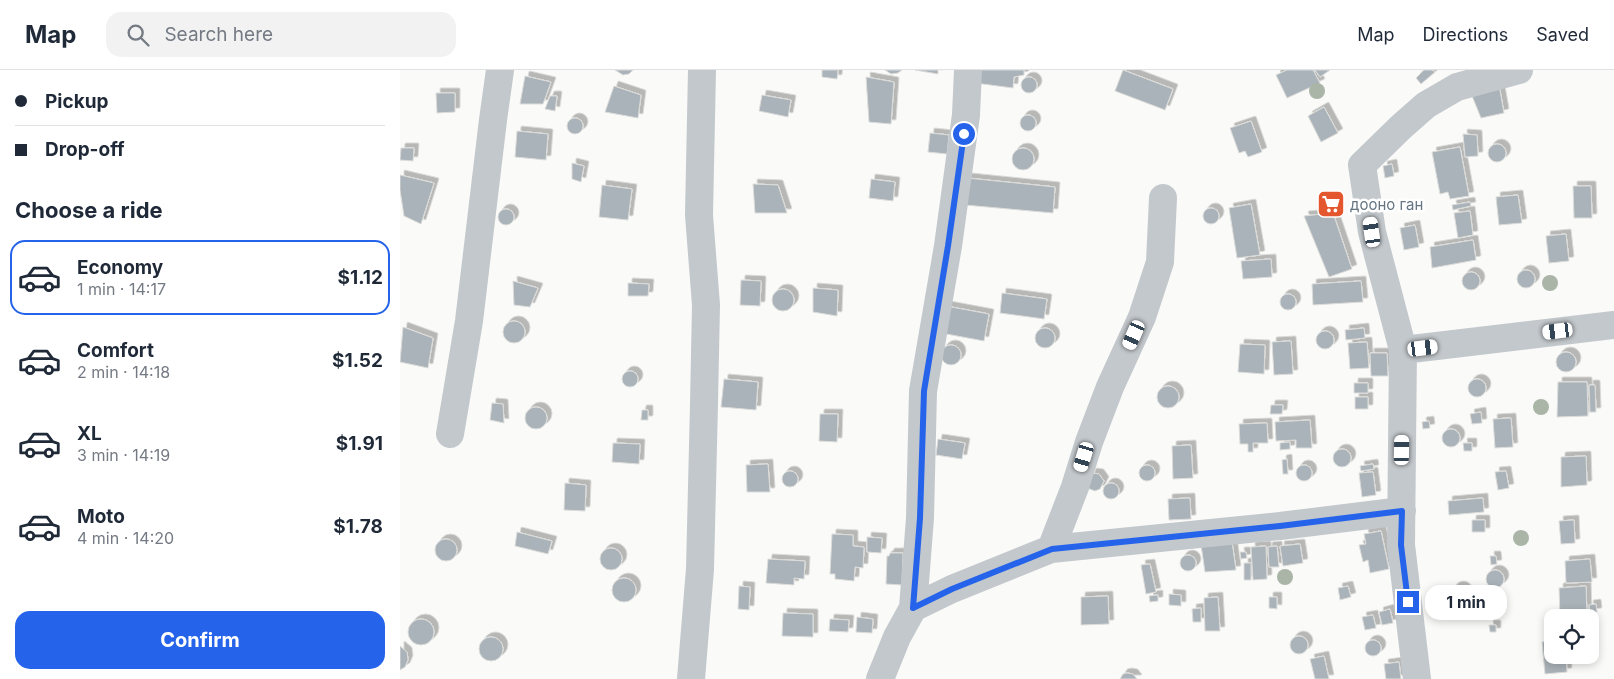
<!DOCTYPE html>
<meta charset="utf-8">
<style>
body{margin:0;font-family:Inter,sans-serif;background:#f2f2f3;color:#1f2937;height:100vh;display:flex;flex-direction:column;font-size:19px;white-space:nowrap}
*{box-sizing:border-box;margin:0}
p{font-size:16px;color:#747a83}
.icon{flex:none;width:28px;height:28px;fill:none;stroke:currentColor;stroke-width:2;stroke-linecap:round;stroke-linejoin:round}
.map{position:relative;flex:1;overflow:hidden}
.details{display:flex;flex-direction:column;background:#fff;width:400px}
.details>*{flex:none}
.hud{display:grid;align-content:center;height:110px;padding:0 15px;background:#fff}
.fabs{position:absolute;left:1144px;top:539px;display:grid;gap:10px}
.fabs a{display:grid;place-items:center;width:55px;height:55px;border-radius:10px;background:#fff;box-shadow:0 2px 8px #0003;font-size:25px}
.end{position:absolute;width:22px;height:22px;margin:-11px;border:6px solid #2563eb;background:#fff;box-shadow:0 0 0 2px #fff}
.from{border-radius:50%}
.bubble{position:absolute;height:35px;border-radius:15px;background:#fff;box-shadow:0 2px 8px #0003;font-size:16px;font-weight:700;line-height:35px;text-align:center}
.car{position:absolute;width:15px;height:30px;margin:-15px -8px;border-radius:6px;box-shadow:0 0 4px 1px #0007;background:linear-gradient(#fff 24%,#345 0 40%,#fff 0 76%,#345 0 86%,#fff 0)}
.hud b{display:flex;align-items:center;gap:18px;height:48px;font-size:19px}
.hud b+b{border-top:1px solid #e0e1e3}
.hud i{width:12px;height:12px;background:#1f2937}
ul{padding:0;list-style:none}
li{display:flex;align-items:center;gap:15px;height:75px;margin:0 10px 8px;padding:0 5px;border:2px solid transparent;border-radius:15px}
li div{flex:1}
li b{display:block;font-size:19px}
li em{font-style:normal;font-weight:700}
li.on{border-color:#2563eb}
li>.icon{width:45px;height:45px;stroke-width:1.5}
h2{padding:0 15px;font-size:22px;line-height:60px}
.button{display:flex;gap:10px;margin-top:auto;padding:10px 15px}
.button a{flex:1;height:58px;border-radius:15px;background:#2563eb;color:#fff;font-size:20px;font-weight:700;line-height:58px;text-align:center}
header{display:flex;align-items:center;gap:30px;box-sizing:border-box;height:70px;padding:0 25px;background:#fff;border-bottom:1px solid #e0e1e3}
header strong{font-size:24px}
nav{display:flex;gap:28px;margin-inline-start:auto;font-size:18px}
.search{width:350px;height:45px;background:#f2f2f3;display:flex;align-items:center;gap:12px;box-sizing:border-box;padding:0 18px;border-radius:15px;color:#747a83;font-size:19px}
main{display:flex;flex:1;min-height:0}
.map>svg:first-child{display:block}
.building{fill:#aab3b9;stroke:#dcdcda;filter:url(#shadow)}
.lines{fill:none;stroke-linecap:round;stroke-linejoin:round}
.minor{stroke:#c3c8cc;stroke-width:28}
.tree{fill:#aab4a7}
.route{stroke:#2563eb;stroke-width:6}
.labels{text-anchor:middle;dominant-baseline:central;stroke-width:5;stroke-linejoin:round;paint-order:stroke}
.poi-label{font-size:15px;fill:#657683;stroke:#fff;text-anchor:start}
</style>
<header>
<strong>Map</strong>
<div class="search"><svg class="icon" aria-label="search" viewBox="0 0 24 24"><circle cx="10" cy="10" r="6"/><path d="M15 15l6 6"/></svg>Search here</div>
<nav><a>Map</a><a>Directions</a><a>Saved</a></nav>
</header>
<main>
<section class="details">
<div class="hud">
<b><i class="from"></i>Pickup</b>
<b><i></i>Drop-off</b>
</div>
<h2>Choose a ride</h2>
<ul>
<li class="on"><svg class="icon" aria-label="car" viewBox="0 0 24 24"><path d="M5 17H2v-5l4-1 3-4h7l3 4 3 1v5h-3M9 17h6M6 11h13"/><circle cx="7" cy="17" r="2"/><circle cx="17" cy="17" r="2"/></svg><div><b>Economy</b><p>1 min · 14:17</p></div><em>$1.12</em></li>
<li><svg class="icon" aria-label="car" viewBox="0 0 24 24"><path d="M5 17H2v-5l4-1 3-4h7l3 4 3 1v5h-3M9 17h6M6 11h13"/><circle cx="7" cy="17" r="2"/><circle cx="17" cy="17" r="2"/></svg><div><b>Comfort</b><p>2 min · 14:18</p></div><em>$1.52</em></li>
<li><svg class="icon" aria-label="car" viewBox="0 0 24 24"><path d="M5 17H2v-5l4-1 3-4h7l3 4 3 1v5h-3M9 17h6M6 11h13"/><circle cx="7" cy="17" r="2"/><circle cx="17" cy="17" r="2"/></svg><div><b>XL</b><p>3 min · 14:19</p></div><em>$1.91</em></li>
<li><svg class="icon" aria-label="car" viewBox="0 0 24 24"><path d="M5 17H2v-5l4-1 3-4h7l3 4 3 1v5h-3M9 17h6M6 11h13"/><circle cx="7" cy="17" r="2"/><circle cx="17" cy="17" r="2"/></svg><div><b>Moto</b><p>4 min · 14:20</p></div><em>$1.78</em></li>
</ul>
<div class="button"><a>Confirm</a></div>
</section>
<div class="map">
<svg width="1214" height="609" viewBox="0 0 1214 609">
<defs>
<filter id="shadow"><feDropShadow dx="4.5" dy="-4.5" stdDeviation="0" flood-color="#0004"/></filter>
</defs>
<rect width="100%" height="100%" fill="#fafaf8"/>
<path class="building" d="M215 0H233L229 4 223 5Z
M422 0H438L437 9 422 7Z
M485 0H502L498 3 491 4Z
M515 0H538V4Z
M576 0H624V5L614 7 613 18 575 13Z
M723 0 773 19 765 40 715 21Z
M887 0H913L920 13 887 28 876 5Z
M915 0H930L920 7Z
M1024 0H1032L1035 2 1021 14 1016 8Z
M125 6 151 12 143 34H120Z
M621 15a8 8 0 1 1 16 0a8 8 0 1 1-16 0Z
M466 7 494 12 491 54 469 52Z
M1099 15 1104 43 1081 48 1070 21Z
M214 16 241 25 238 48 205 42Z
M36 23H55V42L37 43Z
M362 25 391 30 388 47 359 41Z
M150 26H157L155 41 145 39Z
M924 37 938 63 921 72 908 46Z
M620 53a8 8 0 1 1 16 0a8 8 0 1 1-16 0Z
M167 56a8 8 0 1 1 16 0a8 8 0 1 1-16 0Z
M851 51 862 82 848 87 845 81 839 83 830 58Z
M117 61 148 64 146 90 115 87Z
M530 63 549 65 547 84 528 82Z
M1063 64 1077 65 1078 86 1065 87Z
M1088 83a9 9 0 1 1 18 0a9 9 0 1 1-18 0Z
M1060 77 1069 126 1050 129 1048 122 1040 124 1032 82Z
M612 89a11 11 0 1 1 22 0a11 11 0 1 1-22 0Z
M1 78H14L13 91 0 90Z
M172 93 184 96 181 112 172 109Z
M992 94 994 106 985 108 983 96Z
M0 105 34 113 21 154 4 146 0 120Z
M567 108 655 117 653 143 565 135Z
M471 109 495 112 493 131 469 128Z
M353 114 378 115 387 143H355Z
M202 115 232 119 228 150 199 147Z
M1173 116H1191L1192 148H1174Z
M1118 125 1122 153 1099 155 1096 127Z
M1070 132 1071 136 1053 140 1052 135Z
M851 134 860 185 837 188 829 138Z
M803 146a8 8 0 1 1 16 0a8 8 0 1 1-16 0Z
M98 147a8 8 0 1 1 16 0a8 8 0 1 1-16 0Z
M1070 141 1073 165 1058 168 1054 143Z
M933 143 952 199 929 207 904 146Z
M1015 155 1019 177 1004 180 1000 158Z
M1166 164 1169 191 1149 193 1146 166Z
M1073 170 1076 190 1032 198 1030 177Z
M871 189 872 207 843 209 841 191Z
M1117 209a9 9 0 1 1 18 0a9 9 0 1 1-18 0Z
M1062 211a9 9 0 1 1 18 0a9 9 0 1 1-18 0Z
M341 210 361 211 360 236 340 235Z
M113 211 138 218 130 237 114 235Z
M961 211 963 232 913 235 912 214Z
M228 213 249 214 248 226H228Z
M413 218 438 220 437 246 413 242Z
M372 230a11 11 0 1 1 22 0a11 11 0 1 1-22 0Z
M602 223 647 229 644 249 600 243Z
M880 232a8 8 0 1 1 16 0a8 8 0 1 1-16 0Z
M546 236 589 244 584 271 541 263Z
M103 262a11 11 0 1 1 22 0a11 11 0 1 1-22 0Z
M3 257 33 268 28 298 0 292Z
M635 268a10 10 0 1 1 20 0a10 10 0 1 1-20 0Z
M964 258 965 268 946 270 945 260Z
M916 270a9 9 0 1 1 18 0a9 9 0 1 1-18 0Z
M891 271 893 304 874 305 872 272Z
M967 272 969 298 950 299 948 273Z
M840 274 865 275 864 304 838 302Z
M541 285a10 10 0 1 1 20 0a10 10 0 1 1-20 0Z
M1156 292a10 10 0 1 1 20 0a10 10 0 1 1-20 0Z
M970 283H987L988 306H971Z
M222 309a8 8 0 1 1 16 0a8 8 0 1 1-16 0Z
M324 309 358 312 356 340 321 337Z
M1068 318a9 9 0 1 1 18 0a9 9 0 1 1-18 0Z
M1158 312H1187L1188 346 1157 347Z
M954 313H968V323H954Z
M1189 315H1195L1196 342H1190Z
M757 327a11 11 0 1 1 22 0a11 11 0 1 1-22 0Z
M955 327H968V339H955Z
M92 333 103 334 104 353 90 350Z
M871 335H883L882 344H870Z
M125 348a11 11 0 1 1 22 0a11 11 0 1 1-22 0Z
M242 340H248V350H241Z
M1081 342 1082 353 1072 354 1070 344Z
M420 344H438L437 372 419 371Z
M1111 348 1113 377 1095 378 1093 349Z
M910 350 912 378H896V370L876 371 875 352Z
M1029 351 1030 358 1023 359 1022 352Z
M867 353 868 373H853V382H848V374H840L839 354Z
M1042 368a9 9 0 1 1 18 0a9 9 0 1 1-18 0Z
M538 369 565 373 562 389 536 385Z
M890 372V379L880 380V373Z
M213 373 240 374 239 394 212 392Z
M1063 373H1072V381H1064Z
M791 375 793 408 773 409 772 376Z
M933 388a9 9 0 1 1 18 0a9 9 0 1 1-18 0Z
M1186 386 1187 415 1161 417V387Z
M887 389 888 404H883L882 390Z
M368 394 370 422H347L346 395Z
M973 394 974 399 961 401 960 396Z
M896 403a8 8 0 1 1 16 0a8 8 0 1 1-16 0Z
M739 403a8 8 0 1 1 16 0a8 8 0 1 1-16 0Z
M382 409a8 8 0 1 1 16 0a8 8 0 1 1-16 0Z
M1106 401 1109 418 1098 420 1095 402Z
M973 402 976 425 962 427 959 403Z
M692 403 699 404 704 411 700 419 695 421 687 418Z
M703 421a8 8 0 1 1 16 0a8 8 0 1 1-16 0Z
M165 413 186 415 185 441 164 440Z
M790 428 791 449 769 450 768 429Z
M1083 428 1084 442 1049 445 1048 431Z
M1072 450H1085V462H1072Z
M1174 450 1175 473 1161 474 1159 451Z
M981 461 989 499 970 503 968 490 963 492 959 475 966 474 964 464Z
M117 462 152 471 148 484 115 476Z
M432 464 453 465V476L464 477 463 498 455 497 454 511 435 509V504H430Z
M467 467 482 468 481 483 467 482Z
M35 480a11 11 0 1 1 22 0a11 11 0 1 1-22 0Z
M832 472 836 500 805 502 801 475Z
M900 474 903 493 883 496 880 476Z
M866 476 867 509 853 510 851 477Z
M877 476 879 497H869L868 477Z
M200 489a11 11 0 1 1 22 0a11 11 0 1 1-22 0Z
M840 482H846L847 488 841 489Z
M490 483H503L502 515 486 514 487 486H489Z
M780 493a8 8 0 1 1 16 0a8 8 0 1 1-16 0Z
M1090 486H1096L1097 494 1091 495Z
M368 489 405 491 404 509 394 508V515L366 513Z
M1190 489 1192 512 1166 513 1165 491Z
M844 493H851V510H844Z
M750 494 756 522 746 524 741 495Z
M1086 509a9 9 0 1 1 18 0a9 9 0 1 1-18 0Z
M212 520a12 12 0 1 1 24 0a12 12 0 1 1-24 0Z
M339 516 350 517 349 540 338 539Z
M948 516 951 527 940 530 938 518Z
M1186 516 1187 548H1160L1159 518Z
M1050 525a9 9 0 1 1 18 0a9 9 0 1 1-18 0Z
M769 524 781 525V536L769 535Z
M758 525V531L750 532 749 526Z
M708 526 709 554 681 555V527Z
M818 527 820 561H805L804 528Z
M869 527H877V539L869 538Z
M1078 538a9 9 0 1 1 18 0a9 9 0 1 1-18 0Z
M1196 534 1197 542 1190 543 1189 535Z
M801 538V552H793L792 539Z
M990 539 993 553 982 555 979 542Z
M383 543 413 544V567L382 566Z
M973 545 976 558 965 560 962 547Z
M457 547 473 549 472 563 456 562Z
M430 549 449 550 448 562 429 561Z
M8 562a13 13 0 1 1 26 0a13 13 0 1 1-26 0Z
M1089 555H1096V562H1090Z
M890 575a9 9 0 1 1 18 0a9 9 0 1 1-18 0Z
M79 579a12 12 0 1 1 24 0a12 12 0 1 1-24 0Z
M965 578a8 8 0 1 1 16 0a8 8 0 1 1-16 0Z
M1152 571V585H1166L1167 602 1145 604 1142 572Z
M0 576 7 582 8 590 5 597 0 600Z
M924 586 929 609H915L910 589Z
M999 592 1001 609H986L984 594Z
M727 603 733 604 737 609H720L723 604Z"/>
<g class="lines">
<path class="minor" d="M1003 280 1214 255
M50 364 69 251 93 50 100 0
M651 479 675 417 689 372 710 317 742 247 760 192 763 128
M513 538 552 519 651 479 880 456 1002 441
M291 609 300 499 304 334 306 235 299 145 302 0
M480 609 497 567 513 538 520 448 523 321 548 176 566 45 568 0
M1017 609 1001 475 1003 280 972 162 962 95 1001 57 1026 35 1057 17 1119 0"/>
</g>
<g class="tree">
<circle cx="917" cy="21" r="8"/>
<circle cx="1150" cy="213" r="8"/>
<circle cx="1141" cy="337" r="8"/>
<circle cx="1121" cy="468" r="8"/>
<circle cx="885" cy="507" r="8"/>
</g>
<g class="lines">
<path class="route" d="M564 64 548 176 524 321 520 448 513 538 552 519 652 479 880 456 1002 441 1001 475 1008 532"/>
</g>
<defs>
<g id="supermarket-square" transform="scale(1.4375)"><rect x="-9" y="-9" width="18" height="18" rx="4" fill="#e4572e" stroke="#fff"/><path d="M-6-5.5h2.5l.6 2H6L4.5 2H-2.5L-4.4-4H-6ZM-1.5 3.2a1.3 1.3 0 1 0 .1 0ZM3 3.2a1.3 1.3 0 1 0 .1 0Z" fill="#fff"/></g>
</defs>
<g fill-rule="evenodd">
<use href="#supermarket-square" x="931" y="134"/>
</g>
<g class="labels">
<g class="poi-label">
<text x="950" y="134">дооно ган</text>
</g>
</g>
</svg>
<div class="fabs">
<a><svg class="icon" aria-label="locate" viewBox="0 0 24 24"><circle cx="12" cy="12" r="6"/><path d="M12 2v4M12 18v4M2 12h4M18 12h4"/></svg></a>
</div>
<i class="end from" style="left:564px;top:64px"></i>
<i class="end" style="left:1008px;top:532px"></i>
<div class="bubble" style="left:1025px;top:515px;width:82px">1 min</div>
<i class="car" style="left:972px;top:162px;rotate:352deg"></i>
<i class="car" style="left:1158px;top:261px;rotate:263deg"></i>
<i class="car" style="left:734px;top:265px;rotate:204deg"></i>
<i class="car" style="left:1023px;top:278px;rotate:83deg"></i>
<i class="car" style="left:1002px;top:380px;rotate:1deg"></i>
<i class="car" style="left:684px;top:387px;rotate:197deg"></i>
</div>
</main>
